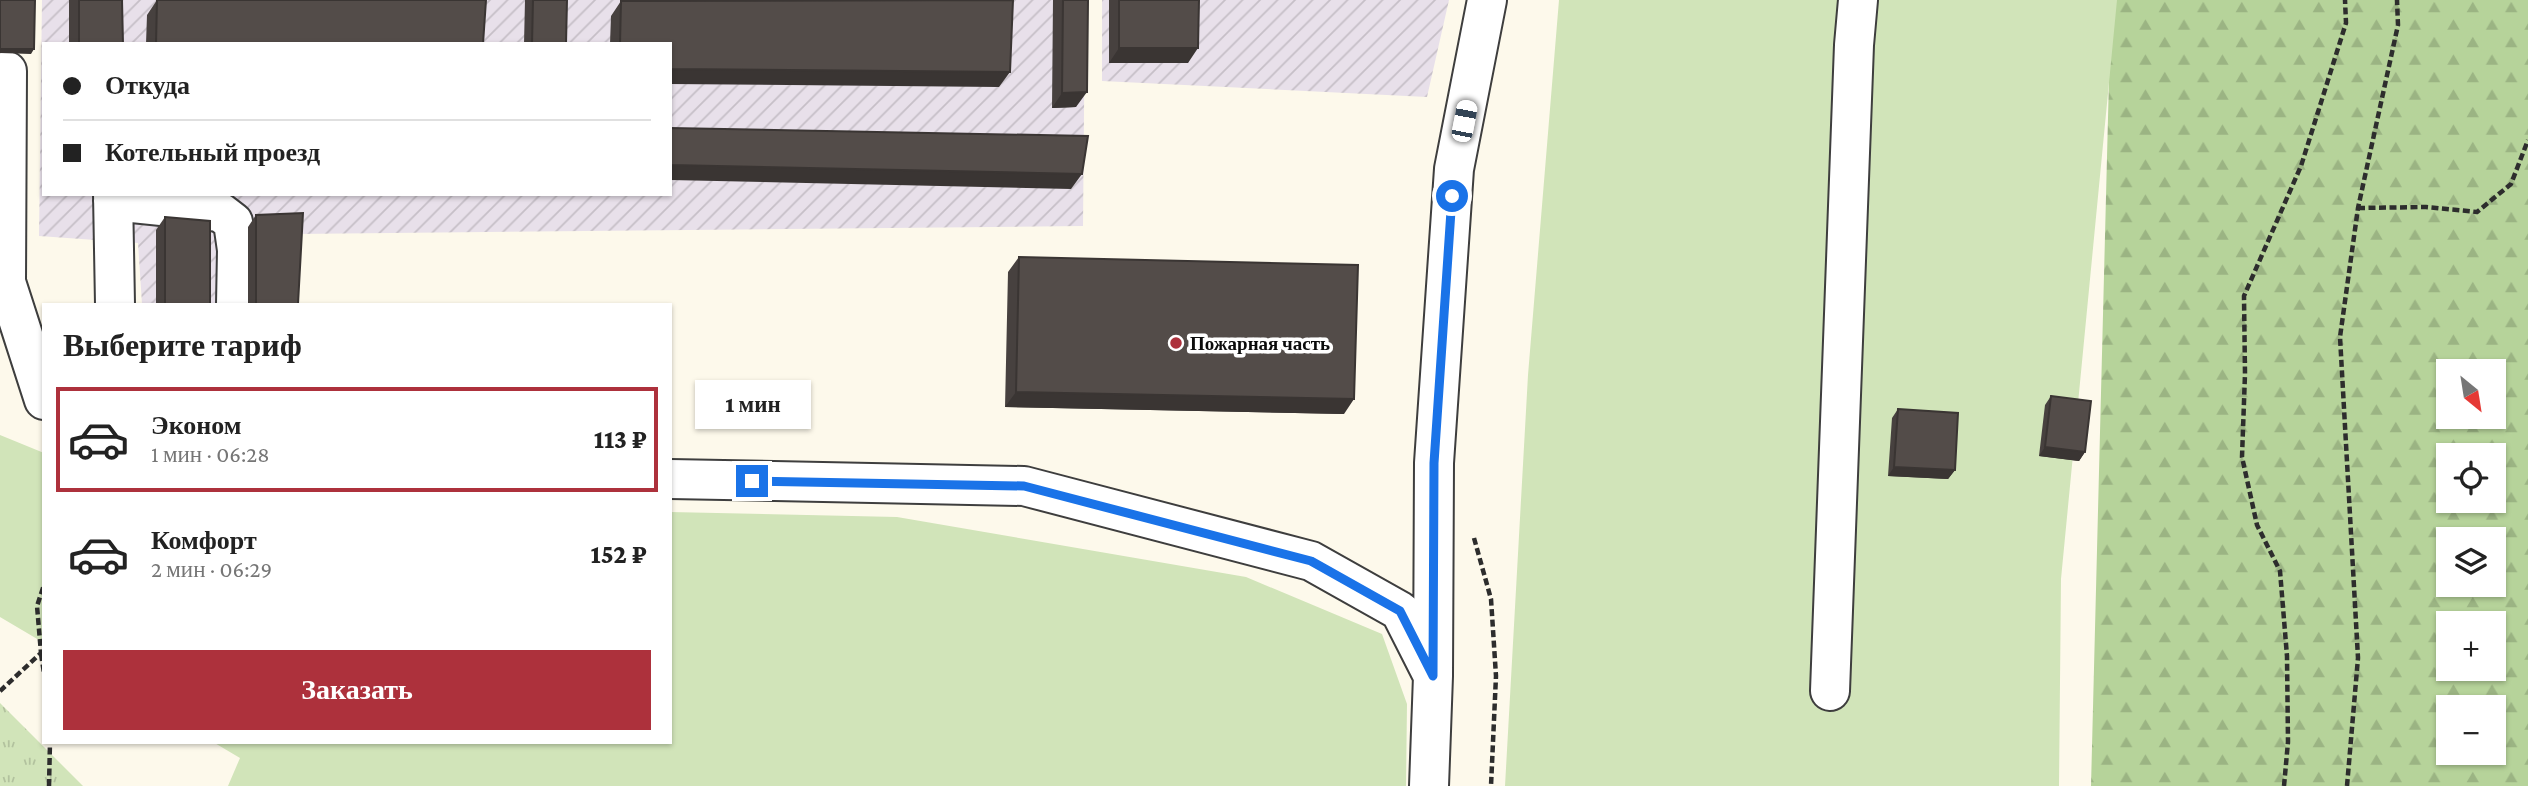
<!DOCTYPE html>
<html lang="ru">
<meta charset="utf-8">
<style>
body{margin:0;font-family:"Crimson Pro",serif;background:#f2f2f2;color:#222;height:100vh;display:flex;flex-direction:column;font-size:26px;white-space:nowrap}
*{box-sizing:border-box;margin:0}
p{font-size:23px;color:#767676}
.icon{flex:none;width:38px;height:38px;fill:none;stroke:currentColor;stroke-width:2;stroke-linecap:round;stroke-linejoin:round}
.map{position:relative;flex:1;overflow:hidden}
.sheet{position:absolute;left:42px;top:303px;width:630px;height:441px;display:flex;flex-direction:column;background:#fff;border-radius:0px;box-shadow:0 2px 5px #0004}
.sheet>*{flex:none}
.banner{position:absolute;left:42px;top:42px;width:630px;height:154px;border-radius:0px;box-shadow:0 2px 5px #0004;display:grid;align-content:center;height:154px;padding:0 21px;background:#fff}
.needle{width:46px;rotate:150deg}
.tools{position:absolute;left:2436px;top:359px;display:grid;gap:14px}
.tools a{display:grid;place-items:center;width:70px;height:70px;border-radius:0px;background:#fff;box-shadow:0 2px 5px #0004;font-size:35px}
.end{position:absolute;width:32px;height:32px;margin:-16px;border:9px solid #1a73e8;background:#fff;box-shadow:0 0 0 4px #fff}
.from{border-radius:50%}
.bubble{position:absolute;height:49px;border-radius:0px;background:#fff;box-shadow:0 2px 5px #0004;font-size:23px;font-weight:800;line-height:49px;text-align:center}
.car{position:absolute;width:21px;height:42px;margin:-21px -10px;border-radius:9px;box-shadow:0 0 5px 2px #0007;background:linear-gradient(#fff 24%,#345 0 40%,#fff 0 76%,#345 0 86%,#fff 0)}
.banner b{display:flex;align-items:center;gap:24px;height:66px;font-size:26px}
.banner b+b{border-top:2px solid #e0e0e0}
.banner i{width:18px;height:18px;background:#222}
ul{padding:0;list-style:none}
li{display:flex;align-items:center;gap:21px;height:105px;margin:0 14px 10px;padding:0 7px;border:4px solid transparent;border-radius:0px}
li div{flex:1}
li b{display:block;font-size:26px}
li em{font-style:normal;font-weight:800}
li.active{border-color:#ad313c}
li>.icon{width:63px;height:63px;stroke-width:1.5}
h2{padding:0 21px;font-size:32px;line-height:84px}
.primary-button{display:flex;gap:14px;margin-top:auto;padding:14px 21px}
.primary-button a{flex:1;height:80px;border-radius:0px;background:#ad313c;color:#fff;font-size:28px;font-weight:800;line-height:80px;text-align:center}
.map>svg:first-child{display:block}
.industrial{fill:url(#industrial-furrows);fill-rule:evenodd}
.grass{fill:url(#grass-tufts)}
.forest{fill:url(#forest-firs);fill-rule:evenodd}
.garden{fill:#d1e4b9}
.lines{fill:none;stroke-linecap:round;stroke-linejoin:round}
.minor-casing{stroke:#3e3e3e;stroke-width:42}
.path{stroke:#2d2d2d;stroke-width:4.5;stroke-dasharray:7 3.5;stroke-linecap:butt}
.minor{stroke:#fff;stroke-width:38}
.wall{fill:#47413f}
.shaded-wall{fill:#3a3533}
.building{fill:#534c49;stroke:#3a3533;stroke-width:2}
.route{stroke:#1a73e8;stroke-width:9}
.poi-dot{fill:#ad313c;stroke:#fff;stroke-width:2.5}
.labels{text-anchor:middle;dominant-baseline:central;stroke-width:7;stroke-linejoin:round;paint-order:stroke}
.poi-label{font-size:19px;font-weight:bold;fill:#0b0b0b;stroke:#fff;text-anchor:start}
</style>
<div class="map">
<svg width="2528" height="786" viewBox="0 0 2528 786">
<defs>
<pattern id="industrial-furrows" width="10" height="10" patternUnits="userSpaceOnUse" patternTransform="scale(1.75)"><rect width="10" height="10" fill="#e8e0ea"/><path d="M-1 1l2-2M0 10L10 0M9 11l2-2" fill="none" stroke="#c6bfc7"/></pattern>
<pattern id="grass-tufts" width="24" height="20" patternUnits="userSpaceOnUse" patternTransform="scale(1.75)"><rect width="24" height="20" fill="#d1e4b9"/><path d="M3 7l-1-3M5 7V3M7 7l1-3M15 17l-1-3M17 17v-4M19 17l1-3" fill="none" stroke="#b2c29e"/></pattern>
<pattern id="forest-firs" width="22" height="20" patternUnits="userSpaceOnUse" patternTransform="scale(1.75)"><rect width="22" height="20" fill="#b6d39a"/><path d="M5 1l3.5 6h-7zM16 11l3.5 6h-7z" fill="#9bb483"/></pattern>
</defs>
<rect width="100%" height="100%" fill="#fdf9eb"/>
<path class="industrial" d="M42 0H1085L1083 226 296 234 291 304H142L138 243 39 236ZM44 44H670V194H44Z
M1102 0H1449L1427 97 1102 81Z"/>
<path class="grass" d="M0 703 83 786H0Z"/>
<path class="forest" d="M2111 0H2528V786H2091ZM2448 371H2494V416H2448ZM2448 455H2494V500H2448ZM2448 539H2494V584H2448ZM2448 623H2494V668H2448ZM2448 707H2494V752H2448Z"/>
<path class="garden" d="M1559 0H2117L2061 579 2059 786H1505L1528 375Z
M0 435 44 453V643L0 617Z
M670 512 897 517 1246 577 1382 634 1407 704 1406 786H228L240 758 213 742H670Z"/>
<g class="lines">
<g class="minor-casing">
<path id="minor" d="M7 71 6 282 44 400
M113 194 115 304
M113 201 220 212 233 222 237 250 236 304
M670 479 1024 486 1311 561 1400 611 1433 676
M1830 691 1854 45 1858 0
M1429 786 1433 676 1434 463 1454 169 1487 0"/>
</g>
<path class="path" d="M2358 208 2426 207 2477 212 2511 184 2528 140
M1474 538 1491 599 1496 676 1491 786
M41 654 44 673
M0 691 41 653 37 606 44 585
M49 786 50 742
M2284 786 2288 742 2287 656 2280 571 2257 525 2242 457 2245 374 2244 296 2301 166 2346 23 2345 0
M2347 786 2358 658 2340 337 2358 208 2398 25 2397 0"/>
<use href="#minor" class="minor"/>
</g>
<path class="wall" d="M69 0H122L123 44H69Z
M157 0 483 44H146L147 15Z
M525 0H567L566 44H524Z
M1053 0H1088L1076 107 1052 108Z
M1109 0H1199L1188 63H1109Z
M621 1 999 87 670 44H610L611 16Z
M256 215 298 304H248V227Z
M165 217 210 304H156V230Z
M1019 257 1344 414 1005 407 1008 272Z
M2051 396 2085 452 2079 461 2039 456 2045 405Z
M1898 409 1955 470 1948 479 1888 476 1892 418Z"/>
<path class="shaded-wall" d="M1119 48H1198L1188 63H1109Z
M0 49H34L31 54 0 53Z
M670 69 1010 72 999 87 670 84Z
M1087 92 1076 107 1052 108 1062 93Z
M670 165 1082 174 1071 189 670 180Z
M1016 392 1354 399 1344 414 1005 407Z
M2045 447 2085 452 2079 461 2039 456Z
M1894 467 1955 470 1948 479 1888 476Z"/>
<path class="building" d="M0 0H35L34 49H0Z
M79 0H122L123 44H79Z
M157 0H486L483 44H156Z
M533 0H567L566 44H532Z
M1013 0 1010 72 670 69V44H620L621 1Z
M1063 0H1088L1087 92 1062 93Z
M1119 0H1199L1198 48H1119Z
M670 128 1088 136 1082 174 670 165Z
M303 213 298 304H256V215Z
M165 217 210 221V304H165Z
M1019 257 1358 265 1354 399 1016 392Z
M2051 396 2091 401 2085 452 2045 447Z
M1898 409 1958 413 1955 470 1894 467Z"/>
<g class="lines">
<path class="route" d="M752 481 1024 486 1311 561 1400 611 1433 676 1434 463 1452 196"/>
</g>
<circle class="poi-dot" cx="1176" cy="343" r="7"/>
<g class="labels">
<g class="poi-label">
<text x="1190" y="343">Пожарная часть</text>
</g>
</g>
</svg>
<div class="tools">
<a><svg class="needle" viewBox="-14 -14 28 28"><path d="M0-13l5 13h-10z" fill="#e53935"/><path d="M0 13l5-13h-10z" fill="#767676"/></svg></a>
<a><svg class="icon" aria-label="locate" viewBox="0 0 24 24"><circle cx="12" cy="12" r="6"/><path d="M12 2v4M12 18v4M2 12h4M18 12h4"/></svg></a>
<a><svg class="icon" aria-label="layers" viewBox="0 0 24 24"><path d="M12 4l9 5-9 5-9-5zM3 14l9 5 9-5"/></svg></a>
<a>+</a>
<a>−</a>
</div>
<i class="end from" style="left:1452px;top:196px"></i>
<i class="end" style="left:752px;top:481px"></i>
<div class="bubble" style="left:695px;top:380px;width:116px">1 мин</div>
<i class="car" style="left:1464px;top:121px;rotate:11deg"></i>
<div class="banner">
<b><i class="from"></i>Откуда</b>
<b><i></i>Котельный проезд</b>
</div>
<section class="sheet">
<h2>Выберите тариф</h2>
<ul>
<li class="active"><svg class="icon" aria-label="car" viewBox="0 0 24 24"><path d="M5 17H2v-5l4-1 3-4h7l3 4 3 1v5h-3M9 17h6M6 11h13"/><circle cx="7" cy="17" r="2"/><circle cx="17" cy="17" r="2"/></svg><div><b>Эконом</b><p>1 мин · 06:28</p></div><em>113 ₽</em></li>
<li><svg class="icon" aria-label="car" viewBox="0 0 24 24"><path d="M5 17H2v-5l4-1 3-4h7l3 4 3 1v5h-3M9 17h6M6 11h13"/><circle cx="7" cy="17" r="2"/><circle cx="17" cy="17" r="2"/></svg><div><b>Комфорт</b><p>2 мин · 06:29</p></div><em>152 ₽</em></li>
</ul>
<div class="primary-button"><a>Заказать</a></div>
</section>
</div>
